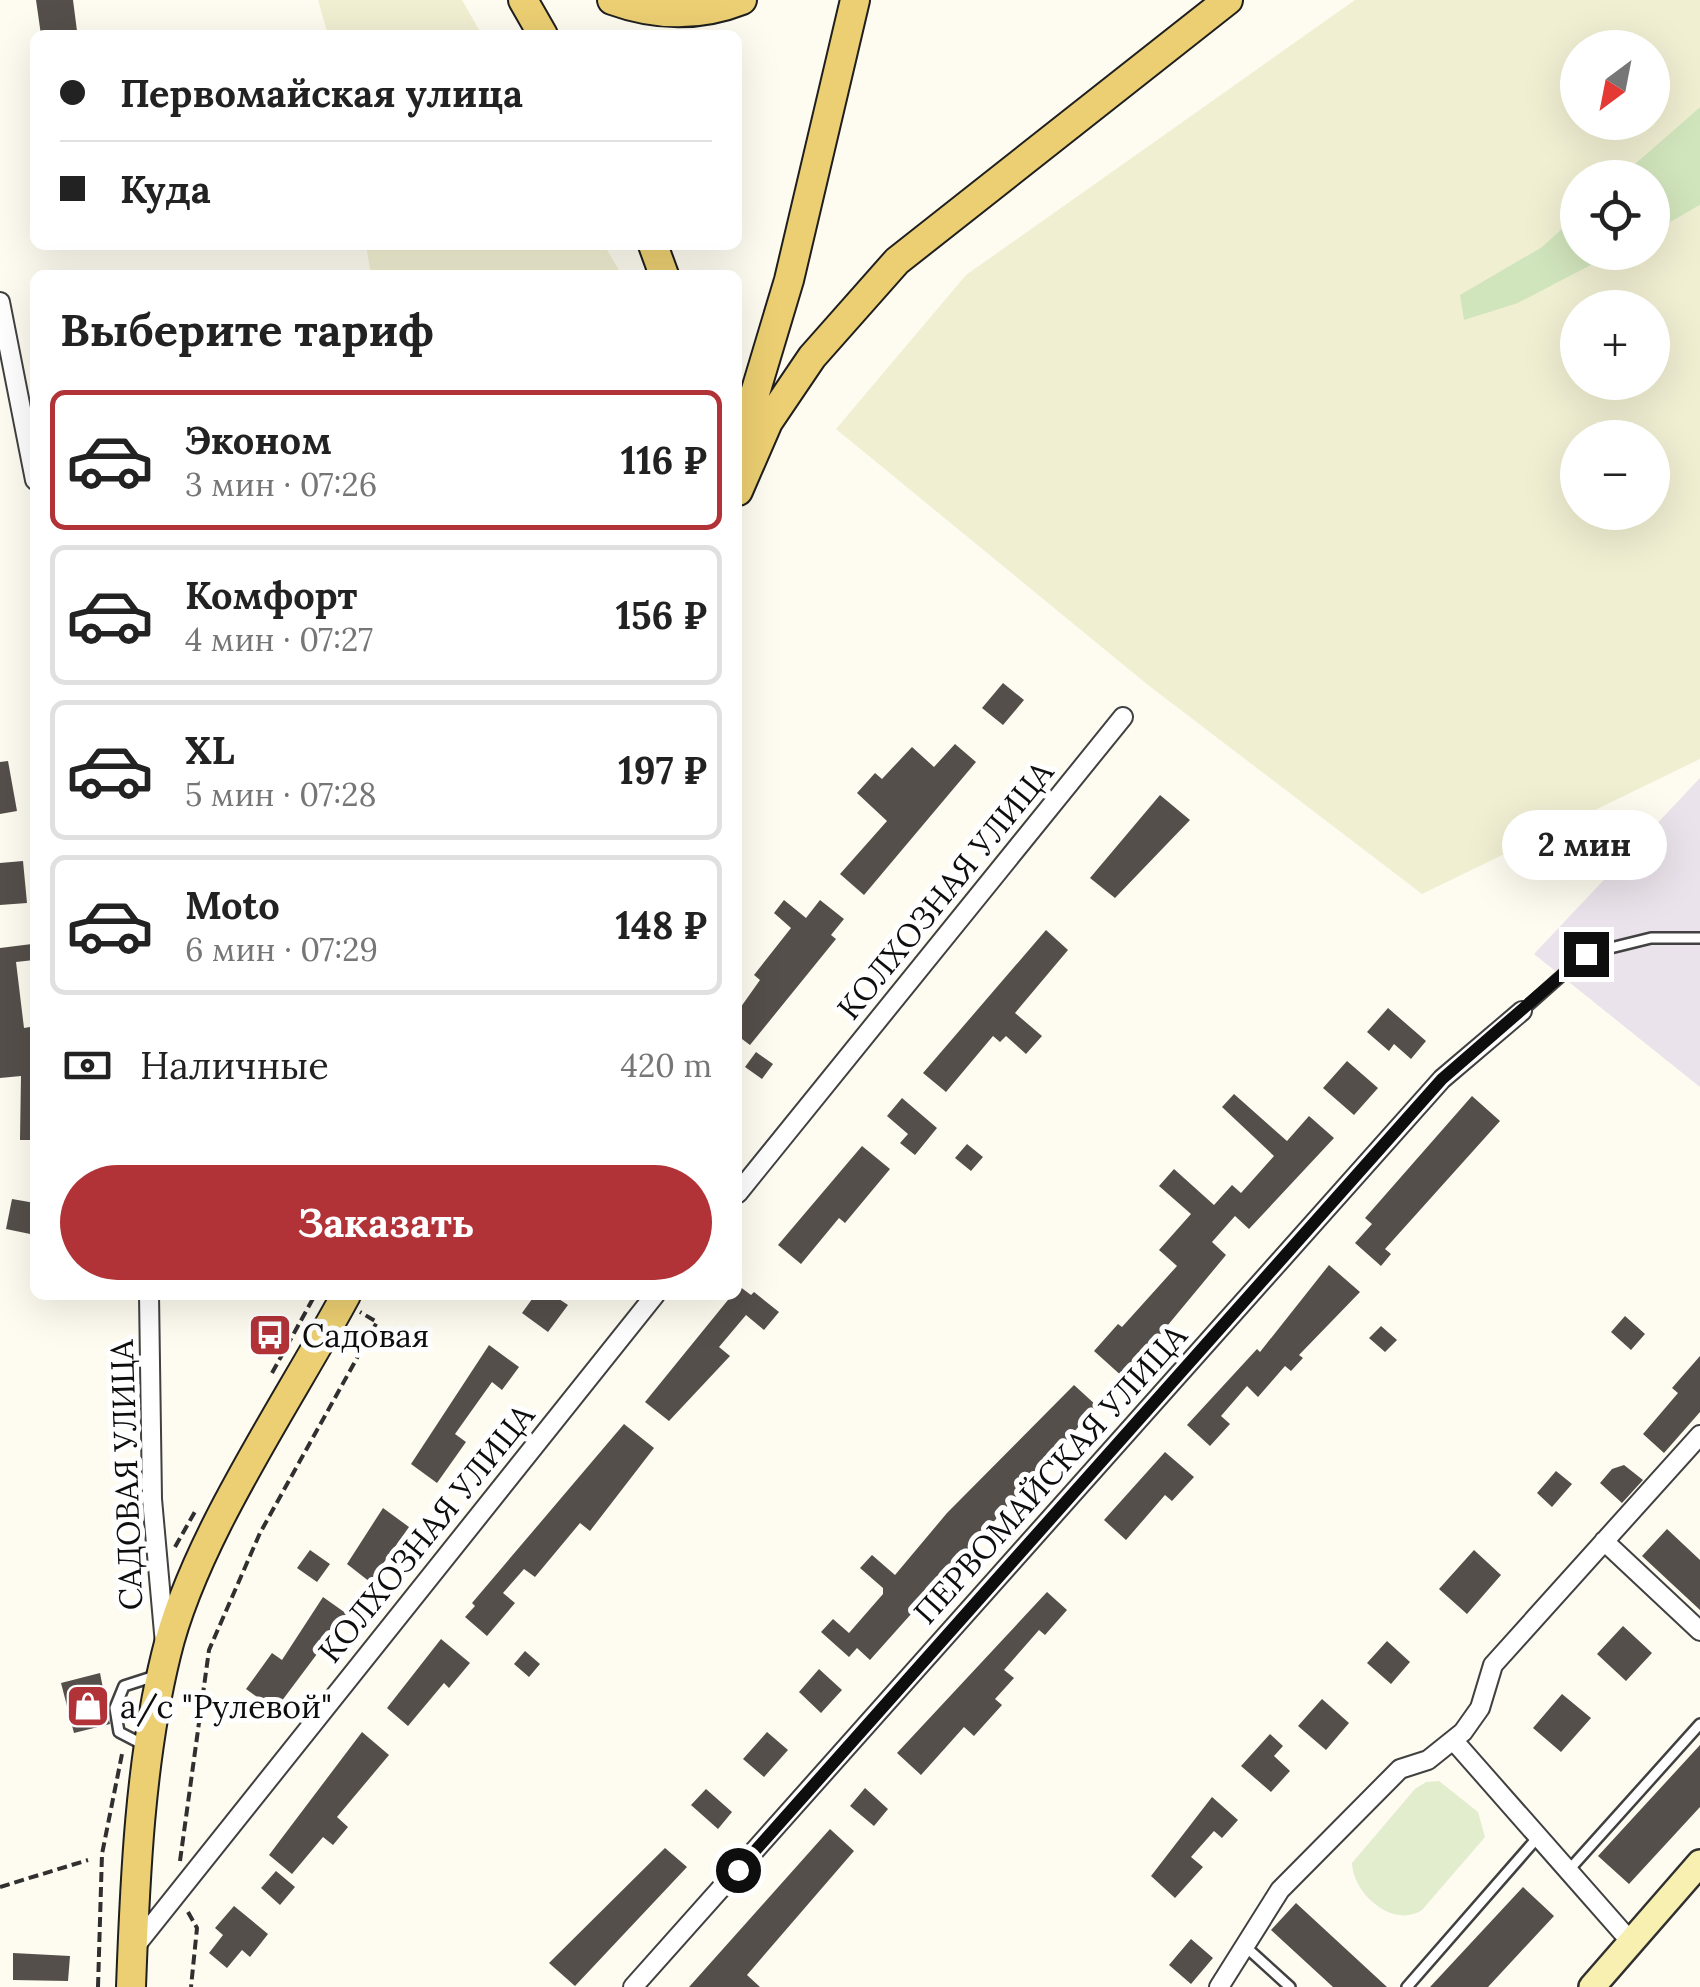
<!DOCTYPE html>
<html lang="ru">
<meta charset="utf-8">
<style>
body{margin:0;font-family:Lora,serif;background:#f6f6f6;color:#222;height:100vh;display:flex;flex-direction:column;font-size:38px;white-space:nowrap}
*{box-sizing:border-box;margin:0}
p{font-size:32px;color:#767676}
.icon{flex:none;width:55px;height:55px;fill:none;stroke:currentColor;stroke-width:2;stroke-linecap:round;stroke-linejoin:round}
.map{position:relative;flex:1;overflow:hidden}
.details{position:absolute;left:30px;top:270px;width:712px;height:1030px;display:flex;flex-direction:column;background:#fff;border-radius:15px;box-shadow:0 10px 40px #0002}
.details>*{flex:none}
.top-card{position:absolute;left:30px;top:30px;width:712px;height:220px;border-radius:15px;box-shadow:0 10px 40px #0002;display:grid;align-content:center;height:220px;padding:0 30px;background:#fff}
.needle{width:65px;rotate:212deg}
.controls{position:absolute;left:1560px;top:30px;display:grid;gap:20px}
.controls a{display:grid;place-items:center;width:110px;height:110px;border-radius:50%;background:#fff;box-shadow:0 10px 40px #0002;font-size:50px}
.end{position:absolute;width:45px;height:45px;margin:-22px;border:12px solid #0e0e0e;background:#fff;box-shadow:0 0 0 5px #fff}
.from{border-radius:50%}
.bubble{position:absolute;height:70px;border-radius:35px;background:#fff;box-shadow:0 10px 40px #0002;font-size:32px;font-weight:700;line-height:70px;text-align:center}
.top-card b{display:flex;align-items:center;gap:35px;height:95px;font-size:38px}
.top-card b+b{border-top:2px solid #e0e0e0}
.top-card i{width:25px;height:25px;background:#222}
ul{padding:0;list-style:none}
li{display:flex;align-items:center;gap:30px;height:140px;margin:0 20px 15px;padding:0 10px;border:5px solid #e0e0e0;border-radius:15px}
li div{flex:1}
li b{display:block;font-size:38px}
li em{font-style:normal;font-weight:700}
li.current{border-color:#b13338}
li>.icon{width:90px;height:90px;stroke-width:1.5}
h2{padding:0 30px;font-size:45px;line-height:120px}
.pay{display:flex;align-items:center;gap:25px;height:110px;padding:0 30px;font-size:38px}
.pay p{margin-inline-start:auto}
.primary-button{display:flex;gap:20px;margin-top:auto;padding:20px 30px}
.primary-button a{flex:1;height:115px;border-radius:60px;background:#b13338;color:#fff;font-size:40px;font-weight:700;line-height:115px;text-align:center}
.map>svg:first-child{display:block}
.industrial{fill:#ebe3eb}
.farmland{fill:#f1efd2;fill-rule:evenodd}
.green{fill:#d1e5bc}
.pitch{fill:#e2edcd}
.building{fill:#554f4b}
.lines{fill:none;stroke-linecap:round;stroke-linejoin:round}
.lane-casing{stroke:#414141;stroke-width:14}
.street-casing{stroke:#414141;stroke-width:22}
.secondary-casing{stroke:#303030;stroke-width:30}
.primary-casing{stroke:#1f1f1f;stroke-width:32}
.path{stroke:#303030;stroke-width:4;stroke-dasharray:10 5;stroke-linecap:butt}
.lane{stroke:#fff;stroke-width:9}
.street{stroke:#fff;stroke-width:18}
.secondary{stroke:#f7f0b1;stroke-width:25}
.primary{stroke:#eccf72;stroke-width:28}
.route{stroke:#0e0e0e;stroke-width:12}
.labels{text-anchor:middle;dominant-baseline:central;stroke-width:10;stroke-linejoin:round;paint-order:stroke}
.street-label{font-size:32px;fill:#0e0e0e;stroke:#fff}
.poi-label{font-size:32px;fill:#0e0e0e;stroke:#fff;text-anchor:start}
</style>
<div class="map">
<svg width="1700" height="1987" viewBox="0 0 1700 1987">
<rect width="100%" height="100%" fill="#fefbf0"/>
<path class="industrial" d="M1700 778V1087L1534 954Z"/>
<path class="farmland" d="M318 0H462L482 35H328Z
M1355 0H1700V107L1620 177 1578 178 1577 215 1542 247 1460 296 1518 303 1614 253 1652 252 1653 232 1700 205V759L1422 894 1148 685 836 429 966 275ZM1578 48H1652V122H1578ZM1578 308H1652V382H1578ZM1578 438H1652V512H1578Z
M366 245H604L622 275H371Z"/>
<path class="green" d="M1700 107V205L1653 232 1652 178 1620 177Z
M1577 215 1578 252 1614 253 1518 303 1464 320 1460 295 1542 247Z"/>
<path class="pitch" d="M1439 1781 1478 1812 1485 1837 1422 1910C1393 1929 1353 1894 1352 1863L1415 1789 1426 1782Z"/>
<path class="building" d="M36 0H73L77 31 41 35Z
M1003 683 1024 700 1003 725 982 708Z
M955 744 976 762 864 895 840 874 887 821 857 793 875 773 882 779 912 747 934 767Z
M8 761 17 811 0 814V762Z
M1160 795 1190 820 1115 898 1090 878Z
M23 861 27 903 0 905V863Z
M784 900 806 918 820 900 844 919 831 935 836 939 750 1045 738 1036V1011L760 980 754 975 791 928 774 913Z
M1046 930 1068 950 1015 1013 1042 1036 1026 1054 1006 1036 1000 1042 993 1036 946 1092 923 1073Z
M32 944 34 960 16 962 24 1028 30 1027 35 1071V1140H20L21 1076 0 1078V948Z
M1388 1008 1426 1041 1411 1059 1394 1044 1389 1051 1367 1032Z
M756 1052 773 1064 762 1079 745 1067Z
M1347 1061 1378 1088 1354 1115 1323 1088Z
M1234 1094 1287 1141 1309 1116 1334 1138 1249 1229 1235 1216 1212 1242 1226 1255 1124 1378 1094 1351 1118 1324 1122 1327 1177 1266 1159 1250 1191 1214 1159 1186 1174 1169 1214 1205 1232 1185 1241 1193 1274 1156 1222 1107Z
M1472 1096 1500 1121 1385 1249 1391 1254 1381 1266 1355 1243 1372 1224 1365 1218Z
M902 1098 937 1128 915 1155 900 1143 908 1134 887 1116Z
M967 1144 983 1157 971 1171 955 1158Z
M862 1146 890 1169 845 1223 839 1218 801 1264 778 1245Z
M12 1199 35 1203V1235L6 1229Z
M1329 1265 1360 1292 1299 1355 1303 1358 1291 1371 1285 1366 1258 1397 1247 1386 1221 1416 1230 1424 1210 1446 1187 1425 1257 1349 1260 1352Z
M739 1286 751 1295 754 1292 779 1312 764 1330 746 1315 719 1347 730 1356 669 1421 645 1402 732 1295H738Z
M535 1295H553L568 1305 548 1332 522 1313Z
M1625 1316 1645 1334 1631 1350 1611 1332Z
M1381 1326 1397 1340 1385 1352 1369 1338Z
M489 1345 519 1367 502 1390 492 1382 455 1434 466 1442 437 1483 411 1464Z
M1700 1356V1412L1664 1453 1643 1434 1678 1393 1672 1388Z
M1074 1385 1097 1406 870 1660 857 1648 849 1657 821 1632 833 1619 849 1633 883 1594V1588L860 1568 872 1555 895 1575 947 1513Z
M624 1424 654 1448 590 1531 580 1523 535 1577 524 1569 503 1593 515 1603 487 1636 465 1617 475 1606 472 1603Z
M1165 1452 1194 1477 1172 1501 1165 1495 1126 1540 1104 1520Z
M1624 1465 1643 1480 1622 1503 1600 1483 1612 1469Z
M1556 1471 1572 1484 1552 1507 1537 1493Z
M383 1508 409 1527 370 1582 347 1564Z
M1667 1529 1700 1560V1610L1642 1556Z
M310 1550 330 1564 317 1582 297 1568Z
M1474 1550 1501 1575 1467 1614 1439 1589Z
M1047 1592 1067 1610 1045 1635 1039 1630 1004 1670 1014 1678 995 1699 1002 1705 974 1736 964 1727 921 1775 897 1753Z
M323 1597 347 1614 275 1710 246 1689 272 1653 282 1660Z
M1623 1626 1652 1653 1626 1681 1597 1654Z
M441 1639 470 1663 449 1688 444 1683 408 1726 387 1708Z
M1387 1641 1410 1662 1391 1684 1367 1663Z
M525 1651 540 1664 529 1677 514 1664Z
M819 1669 842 1690 821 1713 799 1692Z
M100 1673 110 1724 74 1733 61 1683Z
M1562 1694 1591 1718 1561 1752 1533 1728Z
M1322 1699 1349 1723 1326 1750 1298 1726Z
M362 1732 389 1755 337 1817 348 1827 333 1845 323 1837 292 1874 269 1855Z
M767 1732 788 1750 764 1777 743 1759Z
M1270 1734 1283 1746 1274 1756 1290 1771 1271 1792 1241 1766Z
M1700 1745V1807L1629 1884 1598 1856Z
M865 1788 888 1809 874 1826 850 1806Z
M706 1789 732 1812 718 1829 691 1805Z
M1212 1797 1238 1820 1222 1838 1214 1831 1191 1857 1203 1867 1175 1898 1151 1876Z
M830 1829 854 1851 747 1975 760 1987H689Z
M665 1848 687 1867 575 1986 549 1963Z
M276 1871 295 1887 280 1905 261 1888Z
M1523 1887 1554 1916 1488 1987H1430Z
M1296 1903 1387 1987H1333L1271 1930Z
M234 1906 268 1934 250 1957 242 1950 227 1968 209 1953 223 1935 215 1928Z
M1191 1939 1213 1958 1191 1984 1169 1965Z
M13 1953 70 1956 68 1981 13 1980Z"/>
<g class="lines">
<g class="lane-casing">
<path id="lane" d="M1522 1011 1586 954 1651 938H1700
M144 1745 119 1732 115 1708 124 1686 155 1676
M1568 1871 1700 1724
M1247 1948 1290 1987
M1407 1987 1538 1837"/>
</g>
<g class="street-casing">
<path id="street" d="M0 302 35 480
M738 1193 1123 717
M149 1295 152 1499 165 1644
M1604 1541 1700 1631
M1454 1741 1631 1942
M133 1949 655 1295
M633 1987 1442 1079 1522 1011
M1219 1987 1280 1890 1400 1769 1428 1760 1463 1732 1480 1708 1493 1665 1700 1435"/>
</g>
<g class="secondary-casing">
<path id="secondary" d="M1592 1987 1700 1863"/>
</g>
<g class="primary-casing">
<path id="primary" d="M523 0 543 35
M612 0C656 16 699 17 742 0
M653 245 664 275
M738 450 789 280 855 0
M738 491 768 422 812 357 897 261 1228 0
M131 1987C135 1878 140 1761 166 1655 193 1540 289 1401 346 1295"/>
</g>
<path class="path" d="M272 1373 315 1295
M175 1547 197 1508
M180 1861 209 1650 260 1533 377 1322 360 1312
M0 1887 88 1860
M188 1912 197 1928 191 1987
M98 1987 102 1854 122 1754"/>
<use href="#lane" class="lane"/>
<use href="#street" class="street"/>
<use href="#secondary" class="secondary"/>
<use href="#primary" class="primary"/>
</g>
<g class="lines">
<path class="route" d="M738 1870 1442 1079 1586 954"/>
</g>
<defs>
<g id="bus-square" transform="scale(2.25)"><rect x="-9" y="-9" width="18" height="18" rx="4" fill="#b13338" stroke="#fff"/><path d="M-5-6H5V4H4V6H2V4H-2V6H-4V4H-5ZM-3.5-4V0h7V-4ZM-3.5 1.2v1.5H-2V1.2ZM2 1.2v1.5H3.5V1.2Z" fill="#fff"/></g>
<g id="shop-square" transform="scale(2.25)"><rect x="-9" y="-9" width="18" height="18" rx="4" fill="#b13338" stroke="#fff"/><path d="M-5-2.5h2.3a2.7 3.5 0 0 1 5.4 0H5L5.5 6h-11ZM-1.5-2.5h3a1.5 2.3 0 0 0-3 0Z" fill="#fff"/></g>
</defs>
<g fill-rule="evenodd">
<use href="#bus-square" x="270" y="1335"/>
<use href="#shop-square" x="88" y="1706"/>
</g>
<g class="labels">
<g class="street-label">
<text transform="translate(945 890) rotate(-51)">КОЛХОЗНАЯ УЛИЦА</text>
<text transform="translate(1050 1474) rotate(-48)">ПЕРВОМАЙСКАЯ УЛИЦА</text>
<text transform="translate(126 1475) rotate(-92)">САДОВАЯ УЛИЦА</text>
<text transform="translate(426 1533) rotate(-51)">КОЛХОЗНАЯ УЛИЦА</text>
</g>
<g class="poi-label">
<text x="302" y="1335">Садовая</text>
<text x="120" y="1706">а/с "Рулевой"</text>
</g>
</g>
</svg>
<div class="controls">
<a><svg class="needle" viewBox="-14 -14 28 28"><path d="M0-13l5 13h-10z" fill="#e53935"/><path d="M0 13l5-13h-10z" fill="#767676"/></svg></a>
<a><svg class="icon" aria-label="locate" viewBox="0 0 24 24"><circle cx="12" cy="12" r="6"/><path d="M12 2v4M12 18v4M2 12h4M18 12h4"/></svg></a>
<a>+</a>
<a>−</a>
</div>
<i class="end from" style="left:738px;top:1870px"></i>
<i class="end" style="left:1586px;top:954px"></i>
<div class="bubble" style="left:1502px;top:810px;width:165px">2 мин</div>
<div class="top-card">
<b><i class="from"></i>Первомайская улица</b>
<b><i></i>Куда</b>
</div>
<section class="details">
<h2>Выберите тариф</h2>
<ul>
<li class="current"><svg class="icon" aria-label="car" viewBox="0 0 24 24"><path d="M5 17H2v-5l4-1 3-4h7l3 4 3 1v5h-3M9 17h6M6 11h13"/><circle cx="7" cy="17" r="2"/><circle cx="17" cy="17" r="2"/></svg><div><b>Эконом</b><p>3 мин · 07:26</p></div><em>116 ₽</em></li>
<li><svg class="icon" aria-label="car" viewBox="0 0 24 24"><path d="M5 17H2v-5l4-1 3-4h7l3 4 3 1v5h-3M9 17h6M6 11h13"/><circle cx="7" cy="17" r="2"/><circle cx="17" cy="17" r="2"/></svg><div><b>Комфорт</b><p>4 мин · 07:27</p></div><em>156 ₽</em></li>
<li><svg class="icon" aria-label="car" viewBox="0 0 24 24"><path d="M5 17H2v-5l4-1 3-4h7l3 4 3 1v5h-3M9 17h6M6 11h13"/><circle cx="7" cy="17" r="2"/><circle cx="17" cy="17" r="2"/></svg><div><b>XL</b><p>5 мин · 07:28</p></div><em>197 ₽</em></li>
<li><svg class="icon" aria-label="car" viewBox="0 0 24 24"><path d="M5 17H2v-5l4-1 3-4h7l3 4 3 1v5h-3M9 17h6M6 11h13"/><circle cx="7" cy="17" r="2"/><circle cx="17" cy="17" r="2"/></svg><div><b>Moto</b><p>6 мин · 07:29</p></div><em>148 ₽</em></li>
</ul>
<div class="pay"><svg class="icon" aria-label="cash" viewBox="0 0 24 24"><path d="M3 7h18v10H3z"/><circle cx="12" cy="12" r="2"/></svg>Наличные<p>420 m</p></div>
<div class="primary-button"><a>Заказать</a></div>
</section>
</div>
